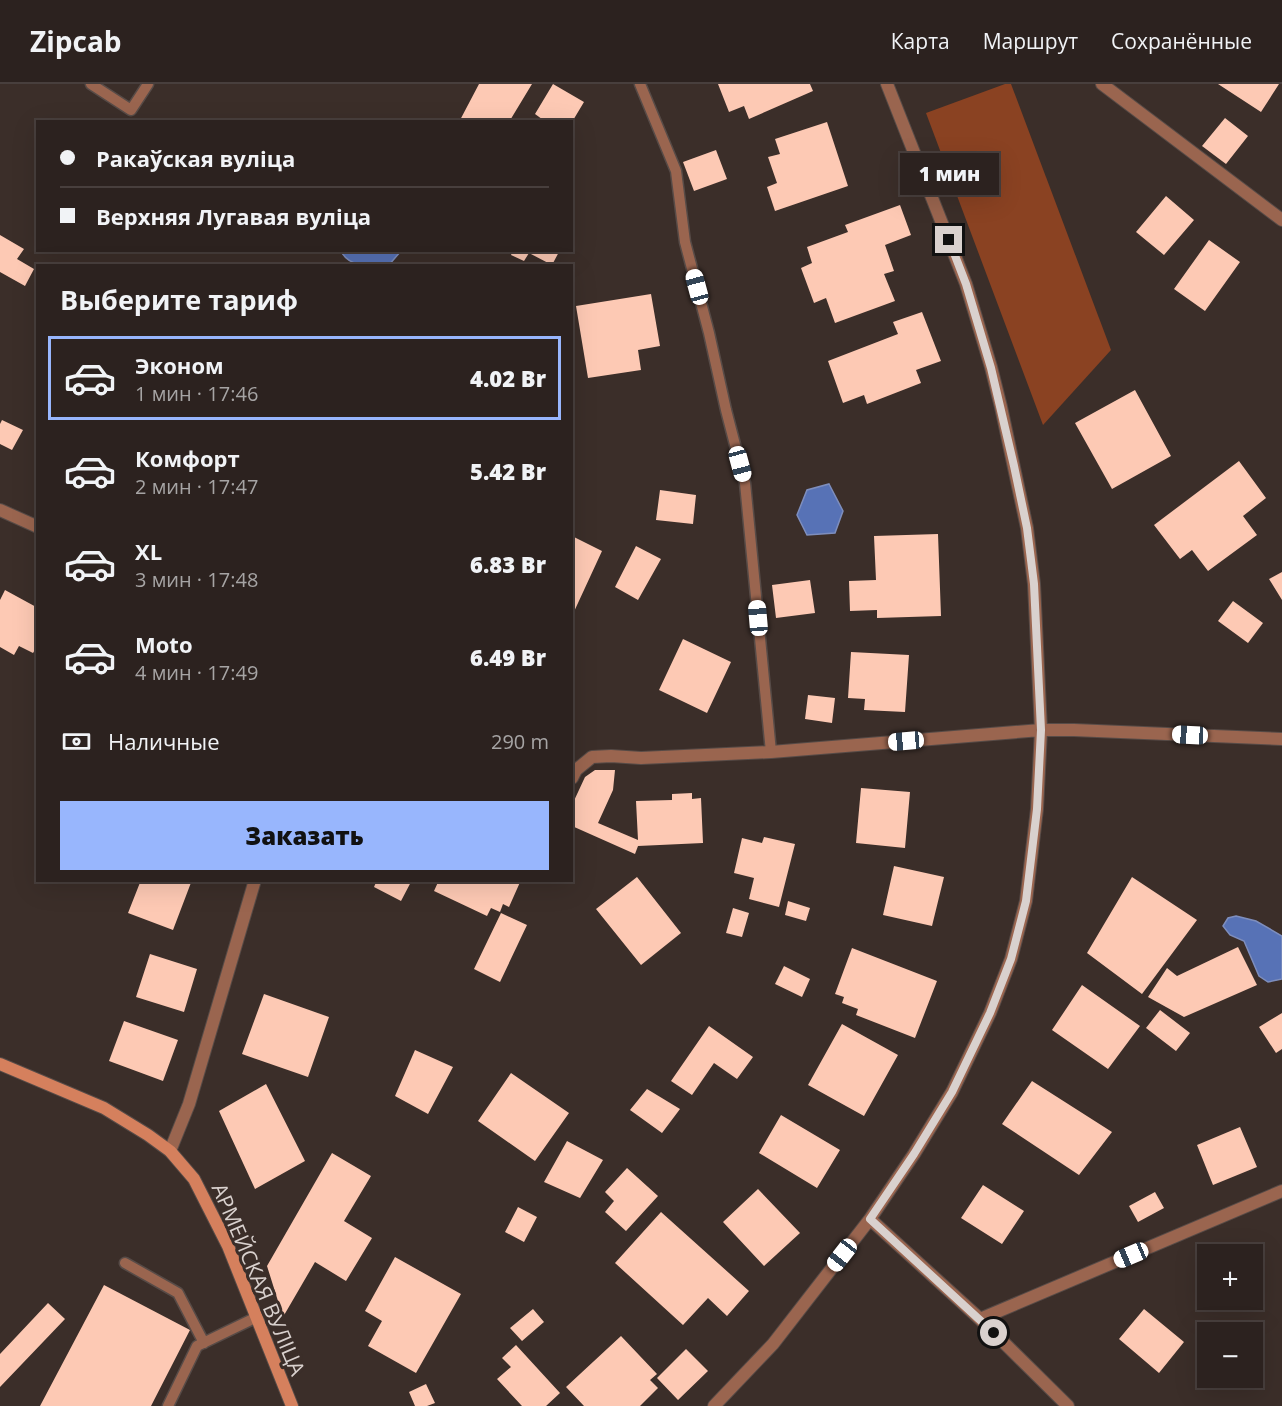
<!DOCTYPE html>
<html lang="ru">
<meta charset="utf-8">
<style>
body{margin:0;font-family:"Open Sans",sans-serif;background:#342a28;color:#f1f3f6;height:100vh;display:flex;flex-direction:column;font-size:22px;white-space:nowrap}
*{box-sizing:border-box;margin:0}
p{font-size:20px;color:#a6a4a4}
.icon{flex:none;width:33px;height:33px;fill:none;stroke:currentColor;stroke-width:2;stroke-linecap:round;stroke-linejoin:round}
.map{position:relative;flex:1;overflow:hidden}
.sheet{position:absolute;left:36px;top:180px;width:537px;height:618px;display:flex;flex-direction:column;background:#2c221f;border-radius:0px;box-shadow:0 6px 24px #0002,0 0 0 2px #483f3d}
.sheet>*{flex:none}
.top-card{position:absolute;left:36px;top:36px;width:537px;height:132px;border-radius:0px;box-shadow:0 6px 24px #0002,0 0 0 2px #483f3d;display:grid;align-content:center;height:132px;padding:0 24px;background:#2c221f}
.tools{position:absolute;left:1197px;top:1160px;display:grid;gap:12px}
.tools a{display:grid;place-items:center;width:66px;height:66px;border-radius:0px;background:#2c221f;box-shadow:0 6px 24px #0002,0 0 0 2px #483f3d;font-size:30px}
.end{position:absolute;width:27px;height:27px;margin:-14px;border:8px solid #d9d1ce;background:#111;box-shadow:0 0 0 3px #111}
.from{border-radius:50%}
.bubble{position:absolute;height:42px;border-radius:0px;background:#2c221f;box-shadow:0 6px 24px #0002,0 0 0 2px #483f3d;font-size:20px;font-weight:800;line-height:42px;text-align:center}
.car{position:absolute;width:18px;height:36px;margin:-18px -9px;border-radius:8px;box-shadow:0 0 4px 2px #0007;background:linear-gradient(#fff 24%,#345 0 40%,#fff 0 76%,#345 0 86%,#fff 0)}
.top-card b{display:flex;align-items:center;gap:21px;height:57px;font-size:22px}
.top-card b+b{border-top:2px solid #483f3d}
.top-card i{width:15px;height:15px;background:#f1f3f6}
ul{padding:0;list-style:none}
li{display:flex;align-items:center;gap:18px;height:84px;margin:0 12px 9px;padding:0 12px;border:3px solid transparent;border-radius:0px}
li div{flex:1}
li b{display:block;font-size:22px}
li em{font-style:normal;font-weight:800}
li.on{border-color:#98b6fd}
li>.icon{width:54px;height:54px;stroke-width:1.5}
h2{padding:0 24px;font-size:27px;line-height:72px}
.pay{display:flex;align-items:center;gap:15px;height:66px;padding:0 24px;font-size:22px}
.pay p{margin-inline-start:auto}
.button{display:flex;gap:12px;margin-top:auto;padding:12px 24px}
.button a{flex:1;height:69px;border-radius:0px;background:#98b6fd;color:#111;font-size:24px;font-weight:800;line-height:69px;text-align:center}
header{display:flex;align-items:center;gap:36px;box-sizing:border-box;height:84px;padding:0 30px;background:#2c221f;border-bottom:2px solid #483f3d}
header strong{font-size:28px}
nav{display:flex;gap:33px;margin-inline-start:auto;font-size:21px}
.map>svg:first-child{display:block}
.green{fill:#8a4222}
.water{fill:#5772b6;stroke:#7e8ebd;stroke-width:1.5}
.building{fill:#fdc9b4}
.lines{fill:none;stroke-linecap:round;stroke-linejoin:round}
.lane-casing{stroke:#574b47;stroke-width:13}
.street-casing{stroke:#574b47;stroke-width:14}
.secondary-casing{stroke:#574b47;stroke-width:14}
.lane{stroke:#9a654f;stroke-width:10}
.street{stroke:#9a654f;stroke-width:12}
.secondary{stroke:#d5805d;stroke-width:12}
.route{stroke:#d9d1ce;stroke-width:8}
.labels{text-anchor:middle;dominant-baseline:central;stroke-width:6;stroke-linejoin:round;paint-order:stroke}
.street-label{font-size:21px;fill:#d9d1ce;stroke:#3b2e29}
</style>
<header>
<strong>Zipcab</strong>
<nav><a>Карта</a><a>Маршрут</a><a>Сохранённые</a></nav>
</header>
<div class="map">
<svg width="1282" height="1322" viewBox="0 0 1282 1322">
<rect width="100%" height="100%" fill="#3b2e29"/>
<path class="green" d="M1005 0H1011L1111 266 1043 341 926 29Z"/>
<path class="water" d="M341 167H401L388 182C371 182 349 184 341 167Z
M829 400 843 427 835 449 807 451 797 431 807 406Z
M1236 832 1256 837 1282 852V895L1268 898 1259 892 1244 857 1230 851 1223 842 1228 834Z"/>
<path class="building" d="M479 0H532L509 38H459Z
M553 0 584 18 572 38H546L535 30Z
M718 0H810L813 7 749 35 744 22 729 28Z
M1218 0H1279L1261 28Z
M1225 34 1248 52 1226 80 1202 62Z
M827 38 848 102 775 127 767 103 777 99 768 73 780 70 775 55Z
M716 66 727 95 694 107 683 78Z
M1166 112 1194 136 1164 171 1136 148Z
M900 121 911 151 885 161 894 187 884 190 895 217 835 239 826 214 814 219 801 184 812 179 807 163 848 148 845 141Z
M0 151 24 165 17 175 34 185 25 202 0 188Z
M1209 156 1240 178 1205 227 1174 205Z
M513 166H560L552 181 529 169 524 177 511 171Z
M651 210 660 262 638 266 641 286 588 294 576 222Z
M922 228 941 277 916 286 921 299 867 320 864 311 843 319 828 277 898 250 893 238Z
M1135 306 1171 372 1112 405 1075 339Z
M2 336 23 346 12 366 0 360V340Z
M1239 377 1266 414 1243 432 1257 451 1208 487 1192 466 1180 475 1154 441Z
M660 406 696 411 693 440 656 436Z
M938 450 941 532 877 534V526L850 527 849 497 876 496 874 452Z
M574 453 602 467 572 532V458Z
M636 462 661 475 638 516 615 503Z
M1282 488V516L1269 495Z
M810 496 815 529 776 534 772 501Z
M5 506 38 524V561L33 569 19 562 14 571 0 563V516Z
M1233 517 1263 539 1248 559 1218 537Z
M683 555 731 578 707 629 659 606Z
M851 568 909 571 905 628 864 626 865 615 848 614Z
M808 611 835 614 832 639 805 635Z
M595 686H615L613 706 598 739 638 756 636 717 672 716V710L692 709V715L701 714 703 759 638 762 635 770 572 742V721L585 693Z
M861 704 910 708 905 764 856 759Z
M764 753 795 760 779 823 749 815 754 794 734 789 742 754 762 759Z
M894 782 944 793 932 842 883 831Z
M637 793 681 849 641 881 596 825Z
M1132 793 1197 836 1142 910 1087 869Z
M141 796H192L173 846 128 829Z
M377 796H412L401 817 374 803Z
M439 796H521L509 823 503 820 500 828 491 824 487 832 434 807Z
M788 817 810 824 806 837 785 831Z
M733 824 749 829 742 853 726 849Z
M501 829 527 841 500 898 474 885Z
M1238 863 1257 901 1184 933 1148 913 1167 884 1177 892Z
M852 864 937 897 915 954 856 931 858 925 842 919 844 913 835 910Z
M150 870 197 885 184 928 136 913Z
M784 882 810 895 802 913 775 900Z
M1082 901 1140 942 1108 985 1052 946Z
M264 910 329 933 308 993 242 970Z
M1160 926 1190 949 1176 967 1146 944Z
M1282 929V965L1276 969 1259 943Z
M124 937 178 956 163 997 109 977Z
M842 940 898 971 864 1032 808 1001Z
M709 942 753 973 737 995 714 979 692 1011 671 997Z
M415 966 453 983 428 1030 395 1012Z
M511 989 569 1029 535 1077 478 1037Z
M1032 997 1112 1048 1079 1091 1002 1040Z
M266 1000 305 1077 255 1105 219 1027Z
M647 1005 680 1025 662 1049 630 1026Z
M781 1031 840 1066 817 1104 759 1069Z
M1240 1043 1257 1083 1213 1101 1197 1061Z
M567 1057 603 1076 580 1114 544 1098Z
M332 1069 371 1092 344 1137 372 1154 346 1197 315 1178 283 1233 267 1182Z
M627 1084 658 1112 626 1147 605 1128 614 1117 605 1108Z
M983 1101 1024 1127 1002 1160 961 1134Z
M758 1105 800 1149 764 1182 723 1138Z
M1155 1108 1164 1124 1138 1138 1129 1122Z
M518 1123 537 1133 524 1158 505 1148Z
M661 1128 749 1207 727 1232 708 1214 683 1241 615 1179Z
M395 1173 461 1210 416 1289 368 1262 382 1237 365 1227Z
M104 1201 190 1246 151 1322H40Z
M48 1219 65 1235 0 1303V1270Z
M533 1225 544 1238 522 1257 510 1244Z
M1144 1225 1184 1258 1159 1289 1119 1255Z
M621 1252 657 1290 650 1296 658 1304 640 1322H584L566 1303Z
M516 1261 560 1309 546 1322H522L497 1295 511 1283 502 1274Z
M686 1265 708 1287 678 1316 657 1294Z
M426 1300 435 1319 427 1322H415L409 1308Z"/>
<g class="lines">
<g class="lane-casing">
<path id="lane" d="M91 0 131 26 148 0
M640 0 676 87 685 158 709 249 726 326 745 399 771 668
M125 1179 178 1209 204 1259
M168 1322 197 1262 257 1233"/>
</g>
<g class="street-casing">
<path id="street" d="M1102 0 1282 136
M0 426 38 443
M572 694 576 686 592 673 611 672 641 674 771 668 1041 646H1074L1282 655
M170 1067 189 1020 255 796
M870 1135 980 1235 1068 1322
M980 1235 1282 1107
M714 1322 773 1260 870 1135 914 1070 952 1008 990 929 1011 875 1026 817 1037 725 1041 646 1034 500 1027 444 1001 323 991 283 966 200 887 0"/>
</g>
<g class="secondary-casing">
<path id="secondary" d="M0 980 104 1024 148 1051 170 1067 194 1095 228 1162 292 1322"/>
</g>
<use href="#lane" class="lane"/>
<use href="#street" class="street"/>
<use href="#secondary" class="secondary"/>
</g>
<g class="lines">
<path class="route" d="M949 156 966 200 991 284 1014 382 1027 444 1034 500 1041 646 1037 725 1026 817 1011 875 990 929 952 1008 914 1070 870 1135 994 1249"/>
</g>
<g class="labels">
<g class="street-label">
<text transform="translate(259 1195) rotate(67)">АРМЕЙСКАЯ ВУЛІЦА</text>
</g>
</g>
</svg>
<div class="tools">
<a>+</a>
<a>−</a>
</div>
<i class="end from" style="left:994px;top:1249px"></i>
<i class="end" style="left:949px;top:156px"></i>
<div class="bubble" style="left:900px;top:69px;width:99px">1 мин</div>
<i class="car" style="left:697px;top:203px;rotate:345deg"></i>
<i class="car" style="left:740px;top:380px;rotate:165deg"></i>
<i class="car" style="left:758px;top:534px;rotate:355deg"></i>
<i class="car" style="left:1190px;top:651px;rotate:273deg"></i>
<i class="car" style="left:906px;top:657px;rotate:265deg"></i>
<i class="car" style="left:842px;top:1171px;rotate:218deg"></i>
<i class="car" style="left:1131px;top:1171px;rotate:247deg"></i>
<div class="top-card">
<b><i class="from"></i>Ракаўская вуліца</b>
<b><i></i>Верхняя Лугавая вуліца</b>
</div>
<section class="sheet">
<h2>Выберите тариф</h2>
<ul>
<li class="on"><svg class="icon" aria-label="car" viewBox="0 0 24 24"><path d="M5 17H2v-5l4-1 3-4h7l3 4 3 1v5h-3M9 17h6M6 11h13"/><circle cx="7" cy="17" r="2"/><circle cx="17" cy="17" r="2"/></svg><div><b>Эконом</b><p>1 мин · 17:46</p></div><em>4.02 Br</em></li>
<li><svg class="icon" aria-label="car" viewBox="0 0 24 24"><path d="M5 17H2v-5l4-1 3-4h7l3 4 3 1v5h-3M9 17h6M6 11h13"/><circle cx="7" cy="17" r="2"/><circle cx="17" cy="17" r="2"/></svg><div><b>Комфорт</b><p>2 мин · 17:47</p></div><em>5.42 Br</em></li>
<li><svg class="icon" aria-label="car" viewBox="0 0 24 24"><path d="M5 17H2v-5l4-1 3-4h7l3 4 3 1v5h-3M9 17h6M6 11h13"/><circle cx="7" cy="17" r="2"/><circle cx="17" cy="17" r="2"/></svg><div><b>XL</b><p>3 мин · 17:48</p></div><em>6.83 Br</em></li>
<li><svg class="icon" aria-label="car" viewBox="0 0 24 24"><path d="M5 17H2v-5l4-1 3-4h7l3 4 3 1v5h-3M9 17h6M6 11h13"/><circle cx="7" cy="17" r="2"/><circle cx="17" cy="17" r="2"/></svg><div><b>Moto</b><p>4 мин · 17:49</p></div><em>6.49 Br</em></li>
</ul>
<div class="pay"><svg class="icon" aria-label="cash" viewBox="0 0 24 24"><path d="M3 7h18v10H3z"/><circle cx="12" cy="12" r="2"/></svg>Наличные<p>290 m</p></div>
<div class="button"><a>Заказать</a></div>
</section>
</div>
